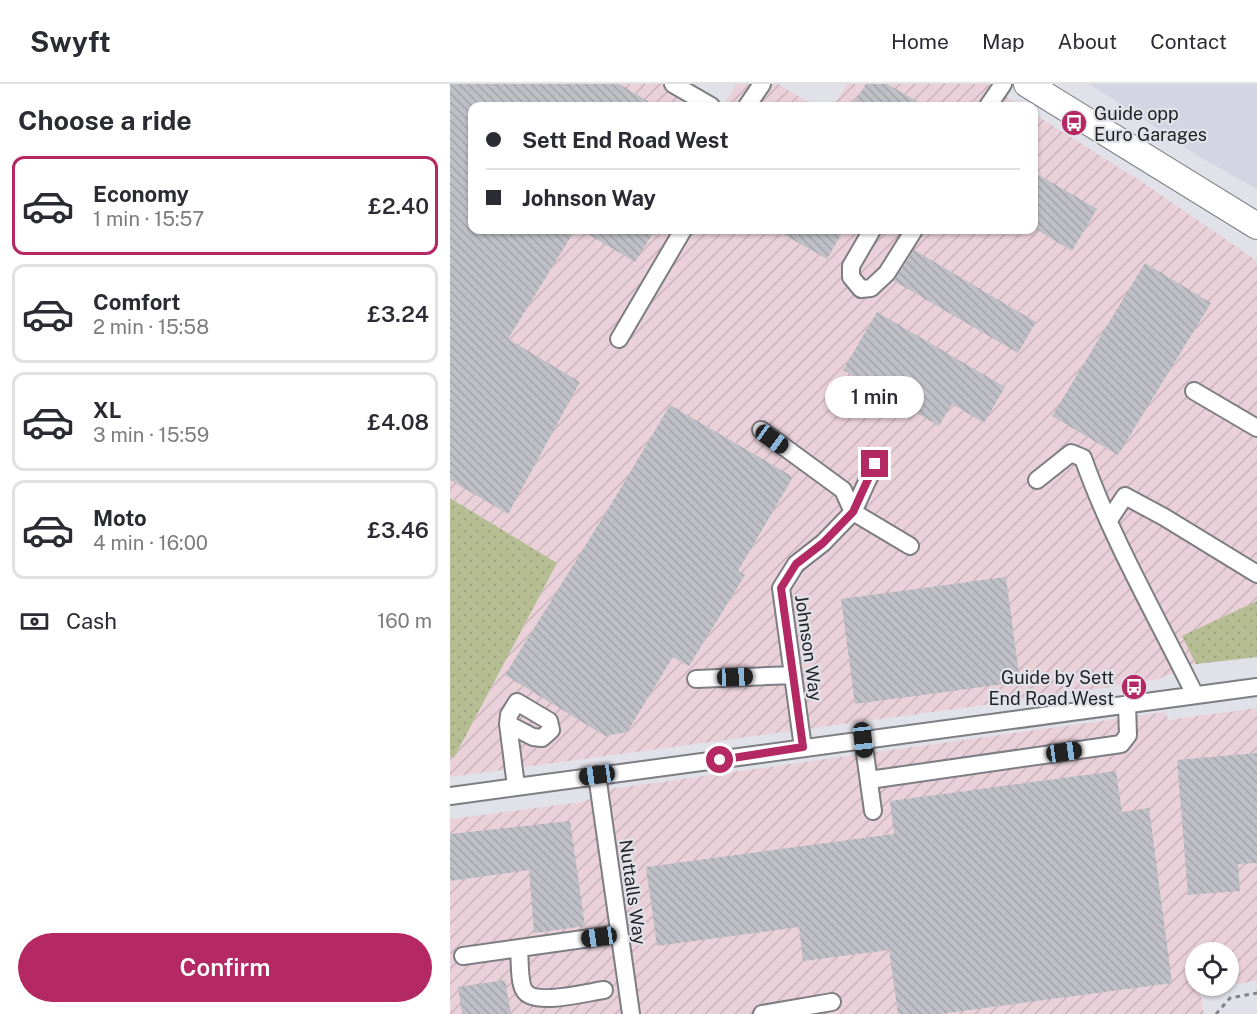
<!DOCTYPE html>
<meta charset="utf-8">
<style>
body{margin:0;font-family:"Public Sans",sans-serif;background:#f2f2f3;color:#2b2b33;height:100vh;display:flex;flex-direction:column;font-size:22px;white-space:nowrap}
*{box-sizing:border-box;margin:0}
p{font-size:20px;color:#7c7c81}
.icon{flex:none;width:33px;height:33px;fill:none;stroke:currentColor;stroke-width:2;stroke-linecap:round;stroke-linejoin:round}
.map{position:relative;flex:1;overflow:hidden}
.details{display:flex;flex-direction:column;background:#fff;width:450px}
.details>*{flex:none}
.banner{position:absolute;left:18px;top:18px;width:570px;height:132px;border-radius:12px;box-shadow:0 2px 4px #0004;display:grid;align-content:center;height:132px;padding:0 18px;background:#fff}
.fabs{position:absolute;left:735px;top:858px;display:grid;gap:12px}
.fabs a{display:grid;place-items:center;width:54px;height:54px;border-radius:50%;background:#fff;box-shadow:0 2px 4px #0004;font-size:30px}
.end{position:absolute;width:27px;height:27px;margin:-14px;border:8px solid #b42864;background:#fff;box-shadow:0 0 0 3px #fff}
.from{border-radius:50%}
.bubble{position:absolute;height:42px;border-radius:21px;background:#fff;box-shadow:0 2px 4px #0004;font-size:20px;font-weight:600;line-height:42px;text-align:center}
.car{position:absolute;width:18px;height:36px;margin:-18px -9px;border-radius:8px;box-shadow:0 0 4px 2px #0007;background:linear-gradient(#222 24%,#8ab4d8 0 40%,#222 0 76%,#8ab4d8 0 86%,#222 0)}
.banner b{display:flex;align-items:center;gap:21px;height:57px;font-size:22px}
.banner b+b{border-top:2px solid #e1e1e2}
.banner i{width:15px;height:15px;background:#2b2b33}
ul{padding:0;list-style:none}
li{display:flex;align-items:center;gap:18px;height:99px;margin:0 12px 9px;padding:0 6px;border:3px solid #e1e1e2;border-radius:12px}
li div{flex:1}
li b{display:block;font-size:22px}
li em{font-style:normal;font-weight:600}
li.active{border-color:#b42864}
li>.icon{width:54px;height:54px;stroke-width:1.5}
h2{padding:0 18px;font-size:27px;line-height:72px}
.pay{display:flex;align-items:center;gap:15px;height:66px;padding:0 18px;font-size:22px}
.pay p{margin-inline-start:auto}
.button{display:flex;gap:12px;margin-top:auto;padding:12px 18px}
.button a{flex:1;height:69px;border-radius:36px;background:#b42864;color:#fff;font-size:24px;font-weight:600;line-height:69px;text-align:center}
header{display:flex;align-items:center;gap:36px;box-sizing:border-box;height:84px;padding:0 30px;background:#fff;border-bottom:2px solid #e1e1e2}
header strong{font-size:28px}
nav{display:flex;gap:33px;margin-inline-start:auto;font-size:21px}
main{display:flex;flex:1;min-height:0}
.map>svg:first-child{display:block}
.built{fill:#d4d4e3}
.industrial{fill:url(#industrial-furrows)}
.grass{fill:url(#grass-dots)}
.building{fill:url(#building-back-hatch)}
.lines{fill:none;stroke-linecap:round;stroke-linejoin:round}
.minor-casing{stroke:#7d7d84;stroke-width:20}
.highway-casing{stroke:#7d7d84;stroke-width:28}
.path{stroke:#818187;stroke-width:3;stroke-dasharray:4.5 4.5;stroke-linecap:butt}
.minor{stroke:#fff;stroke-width:16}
.highway{stroke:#fff;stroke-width:26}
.route{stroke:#b42864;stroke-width:8}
.labels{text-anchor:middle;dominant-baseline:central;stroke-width:4.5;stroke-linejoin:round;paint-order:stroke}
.poi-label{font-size:18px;fill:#222225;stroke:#e1e1e9;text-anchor:start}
.street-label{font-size:18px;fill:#222225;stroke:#e1e1e9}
</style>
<header>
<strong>Swyft</strong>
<nav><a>Home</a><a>Map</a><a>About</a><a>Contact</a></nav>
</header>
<main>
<section class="details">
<h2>Choose a ride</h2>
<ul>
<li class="active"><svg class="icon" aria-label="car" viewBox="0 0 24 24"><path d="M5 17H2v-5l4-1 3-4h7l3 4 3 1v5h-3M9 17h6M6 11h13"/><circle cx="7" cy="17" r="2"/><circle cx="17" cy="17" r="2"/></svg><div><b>Economy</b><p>1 min · 15:57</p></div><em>£2.40</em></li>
<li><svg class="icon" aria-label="car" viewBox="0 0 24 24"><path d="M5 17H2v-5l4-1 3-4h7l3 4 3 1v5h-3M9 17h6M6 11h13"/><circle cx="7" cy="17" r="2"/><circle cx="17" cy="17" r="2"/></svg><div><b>Comfort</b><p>2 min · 15:58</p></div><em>£3.24</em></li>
<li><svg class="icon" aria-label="car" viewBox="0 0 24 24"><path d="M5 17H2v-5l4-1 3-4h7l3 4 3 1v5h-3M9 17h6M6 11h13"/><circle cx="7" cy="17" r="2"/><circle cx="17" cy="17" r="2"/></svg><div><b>XL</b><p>3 min · 15:59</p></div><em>£4.08</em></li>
<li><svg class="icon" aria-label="car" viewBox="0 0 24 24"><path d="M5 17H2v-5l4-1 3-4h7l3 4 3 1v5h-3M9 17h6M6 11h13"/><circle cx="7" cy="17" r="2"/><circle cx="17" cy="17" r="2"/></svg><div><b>Moto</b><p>4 min · 16:00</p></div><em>£3.46</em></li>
</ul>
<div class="pay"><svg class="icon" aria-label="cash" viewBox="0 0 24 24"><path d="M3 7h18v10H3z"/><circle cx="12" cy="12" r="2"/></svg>Cash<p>160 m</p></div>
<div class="button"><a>Confirm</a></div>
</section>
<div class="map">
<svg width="807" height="930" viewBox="0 0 807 930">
<defs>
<pattern id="industrial-furrows" width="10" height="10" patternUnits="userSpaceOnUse" patternTransform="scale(1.5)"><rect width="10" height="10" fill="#ead1d9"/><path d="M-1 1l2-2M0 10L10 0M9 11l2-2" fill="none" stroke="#c8b3ba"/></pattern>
<pattern id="grass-dots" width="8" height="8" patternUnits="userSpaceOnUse" patternTransform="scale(1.5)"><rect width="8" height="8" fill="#b7bd93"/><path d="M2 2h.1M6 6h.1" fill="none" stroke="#9da27f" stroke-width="1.8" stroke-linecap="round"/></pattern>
<pattern id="building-back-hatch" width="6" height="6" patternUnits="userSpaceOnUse" patternTransform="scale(1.5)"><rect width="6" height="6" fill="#bfbfc7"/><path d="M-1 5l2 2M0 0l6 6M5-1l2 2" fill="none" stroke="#a4a4ab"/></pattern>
</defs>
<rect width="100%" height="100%" fill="#e1e1e9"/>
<path class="built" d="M640 0H807V105L750 73Z"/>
<path class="industrial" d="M0 0H232L268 22H22V146H584V30L692 98 807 177V573L746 580 708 595 623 609 0 693V672L4 674 107 479 0 414Z
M286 0H328L365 22H273Z
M397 0H537L571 22H383Z
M807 624V897L779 901 778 868H746V902H775L749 905 754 930H0V735L133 718 160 705 716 628 718 636Z"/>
<path class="grass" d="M0 414 107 479 4 674 0 672Z
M807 517V573L746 580 732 552Z"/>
<path class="building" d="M0 0H169L206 22H22V146H125L58 255 130 298 58 430 0 396Z
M416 0H437L475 22H402Z
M584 88 647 125 622 167 584 144Z
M131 146H205L185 178Z
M326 146H394L377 175Z
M464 166 586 238 568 269 444 197Z
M695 179 761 219 668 371 602 332Z
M427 228 555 303 534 339 502 320 489 342 393 286Z
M220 321 343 393 288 487 295 491 239 582 223 573 177 648 155 652 55 591 166 412Z
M556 493 570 598 405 620 391 515Z
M807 669V779L788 780 790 807 738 811 727 676Z
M666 687 672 728 699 724 722 899 490 930H448L439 866 353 877 349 843 207 862 196 783 444 750 440 717Z
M120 737 135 842 84 849 79 786 0 797V750Z
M55 896 61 930H12L8 903Z"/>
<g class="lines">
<g class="minor-casing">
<path id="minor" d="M223 0 261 22
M297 22 312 0
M538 22 553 0
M422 146 401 182V193L411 205 421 204 437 189 464 146
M169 255 233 146
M744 307 807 344
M311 346 393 406 403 428 460 462
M587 396 621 369 633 374C662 456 707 533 745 611
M659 436 675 412 714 433 807 490
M246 595 343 591
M58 640 83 653 92 654 101 646 99 637 67 618 59 631 58 640 66 702
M413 655 423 727
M353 664 331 504 346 480 373 459 403 428 425 380
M147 691 181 930
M419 696 671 660 678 651 677 620
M0 712 807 603
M69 864C70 875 69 898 74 906 83 923 138 908 154 906
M13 872 169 850
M312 930 382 918"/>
</g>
<g class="highway-casing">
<path id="highway" d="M577 0 807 142"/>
</g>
<path class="path" d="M766 930 780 914 807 909"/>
<use href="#minor" class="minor"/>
<use href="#highway" class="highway"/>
</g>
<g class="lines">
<path class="route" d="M270 676 353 663 331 504 346 480 373 459 403 428 425 380"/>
</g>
<defs>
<g id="bus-disc" transform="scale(1.35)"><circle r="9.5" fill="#b42864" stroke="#e1e1e9"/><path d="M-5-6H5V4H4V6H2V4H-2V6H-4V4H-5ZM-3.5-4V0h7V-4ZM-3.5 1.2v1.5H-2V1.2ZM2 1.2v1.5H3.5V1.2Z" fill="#fff"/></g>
</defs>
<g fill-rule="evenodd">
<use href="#bus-disc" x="624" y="39"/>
<use href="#bus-disc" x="684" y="603"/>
</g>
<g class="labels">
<g class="poi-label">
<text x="644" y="29">Guide opp<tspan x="644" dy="21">Euro Garages</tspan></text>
<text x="664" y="593" text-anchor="end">Guide by Sett<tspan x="664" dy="21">End Road West</tspan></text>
</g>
<g class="street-label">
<text transform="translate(359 564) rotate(82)">Johnson Way</text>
<text transform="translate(183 808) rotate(82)">Nuttalls Way</text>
</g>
</g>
</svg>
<div class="fabs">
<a><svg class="icon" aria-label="locate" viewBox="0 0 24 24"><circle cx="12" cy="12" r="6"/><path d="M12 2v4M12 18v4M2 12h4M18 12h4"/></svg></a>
</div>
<i class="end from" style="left:270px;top:676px"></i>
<i class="end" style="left:425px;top:380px"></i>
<div class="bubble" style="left:375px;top:292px;width:99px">1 min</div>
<i class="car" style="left:322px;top:355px;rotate:126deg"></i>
<i class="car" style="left:285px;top:593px;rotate:88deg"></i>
<i class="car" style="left:413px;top:656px;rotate:173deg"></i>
<i class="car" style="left:614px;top:668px;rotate:82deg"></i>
<i class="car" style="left:147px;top:691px;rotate:262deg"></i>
<i class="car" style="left:149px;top:853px;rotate:262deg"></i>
<div class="banner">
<b><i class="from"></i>Sett End Road West</b>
<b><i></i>Johnson Way</b>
</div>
</div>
</main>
